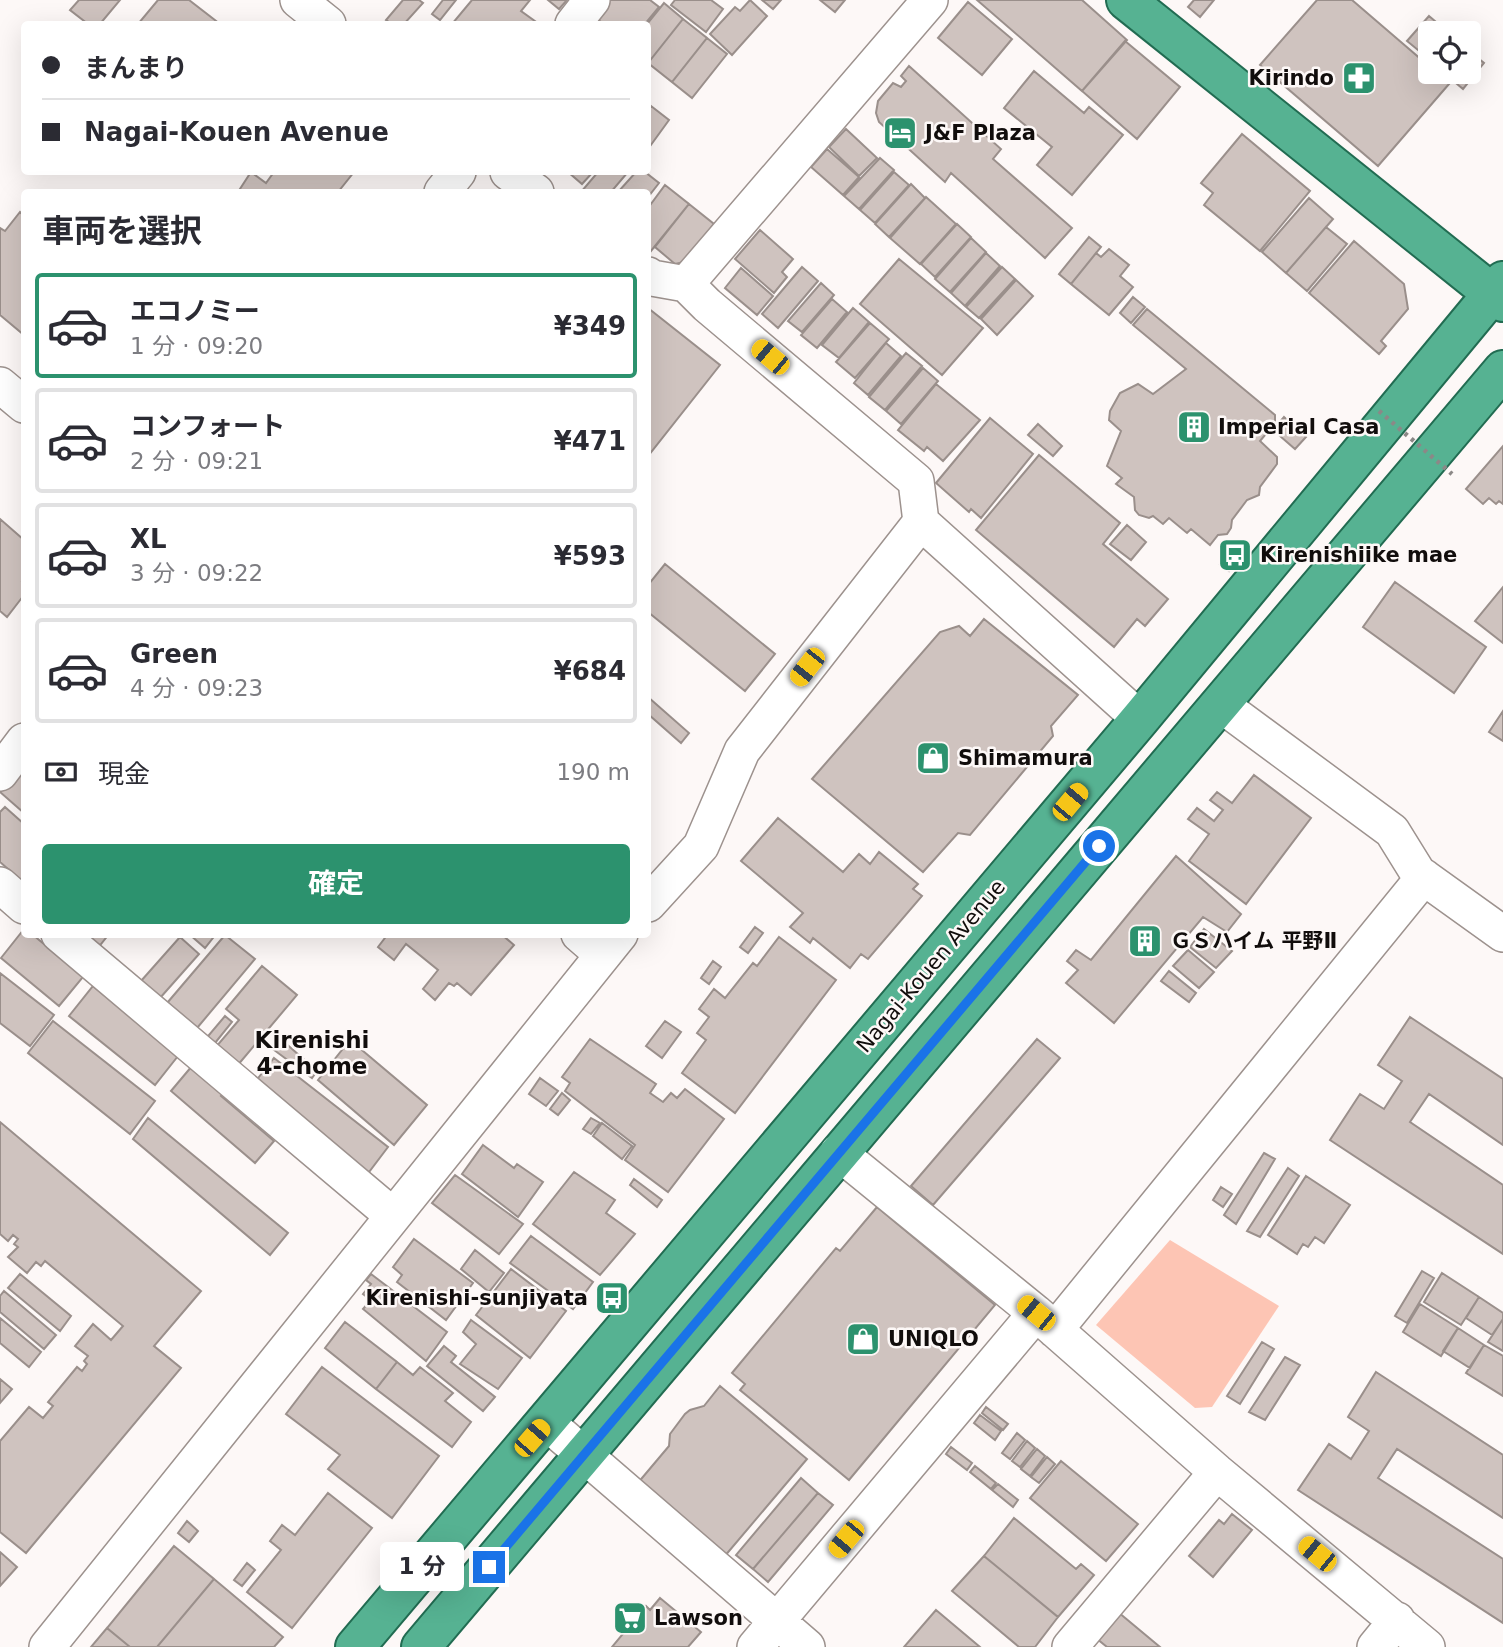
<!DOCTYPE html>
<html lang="ja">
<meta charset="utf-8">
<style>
body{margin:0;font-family:"DejaVu Sans","Noto Sans JP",sans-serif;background:#f2f2f3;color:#2b2b33;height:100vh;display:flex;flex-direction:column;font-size:26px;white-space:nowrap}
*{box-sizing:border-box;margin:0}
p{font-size:23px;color:#7c7c81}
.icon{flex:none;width:38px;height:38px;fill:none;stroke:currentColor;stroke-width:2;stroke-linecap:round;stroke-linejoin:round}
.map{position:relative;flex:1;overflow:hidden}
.side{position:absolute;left:21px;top:189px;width:630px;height:749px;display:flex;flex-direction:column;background:#fff;border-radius:7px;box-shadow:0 7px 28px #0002}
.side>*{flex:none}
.hud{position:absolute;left:21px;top:21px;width:630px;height:154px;border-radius:7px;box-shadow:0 7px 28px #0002;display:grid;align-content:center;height:154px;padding:0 21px;background:#fff}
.tools{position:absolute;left:1418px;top:21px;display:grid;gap:14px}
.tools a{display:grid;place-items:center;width:63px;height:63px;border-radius:7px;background:#fff;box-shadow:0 7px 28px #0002;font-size:35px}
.end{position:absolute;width:32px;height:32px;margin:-16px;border:9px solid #1a73e8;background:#fff;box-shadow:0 0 0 4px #fff}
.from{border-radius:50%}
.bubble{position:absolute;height:49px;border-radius:7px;background:#fff;box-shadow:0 7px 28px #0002;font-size:23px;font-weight:700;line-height:49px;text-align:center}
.car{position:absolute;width:21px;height:42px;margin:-21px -10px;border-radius:9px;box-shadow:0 0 5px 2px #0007;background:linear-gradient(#f5c518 24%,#345 0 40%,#f5c518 0 76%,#345 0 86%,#f5c518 0)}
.hud b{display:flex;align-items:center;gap:24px;height:66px;font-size:26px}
.hud b+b{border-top:2px solid #e1e1e2}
.hud i{width:18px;height:18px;background:#2b2b33}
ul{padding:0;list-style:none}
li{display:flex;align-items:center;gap:21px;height:105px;margin:0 14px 10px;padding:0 7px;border:4px solid #e1e1e2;border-radius:7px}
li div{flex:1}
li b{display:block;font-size:26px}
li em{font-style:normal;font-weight:700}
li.active{border-color:#2c926e}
li>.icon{width:63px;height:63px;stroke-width:1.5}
h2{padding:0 21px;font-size:32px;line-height:84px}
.pay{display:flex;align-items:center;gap:18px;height:77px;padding:0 21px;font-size:26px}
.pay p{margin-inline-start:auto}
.primary-button{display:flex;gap:14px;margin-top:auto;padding:14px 21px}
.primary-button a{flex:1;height:80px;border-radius:7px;background:#2c926e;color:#fff;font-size:28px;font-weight:700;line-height:80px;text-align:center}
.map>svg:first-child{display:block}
.pitch{fill:#fdc5b4}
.building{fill:#cfc3bf;stroke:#9a8f8b;stroke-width:2}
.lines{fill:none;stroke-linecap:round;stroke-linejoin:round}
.minor-casing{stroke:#9d928e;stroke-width:38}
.trunk-casing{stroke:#226c52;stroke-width:42}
.minor{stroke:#fff;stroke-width:35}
.trunk{stroke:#56b292;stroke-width:38}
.path-bridge{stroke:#8c8887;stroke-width:4.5;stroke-dasharray:3.5 5;stroke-linecap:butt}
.route{stroke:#1a73e8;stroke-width:9}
.labels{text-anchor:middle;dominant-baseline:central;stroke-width:5;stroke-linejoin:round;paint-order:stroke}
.poi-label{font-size:21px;font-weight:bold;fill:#110d0c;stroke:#fdf8f7;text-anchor:start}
.street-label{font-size:21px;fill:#110d0c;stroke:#fdf8f7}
.neighbourhood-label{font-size:23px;font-weight:bold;fill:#110d0c;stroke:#fdf8f7}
</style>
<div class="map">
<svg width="1503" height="1647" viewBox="0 0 1503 1647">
<rect width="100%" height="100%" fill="#fdf8f7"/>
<path class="pitch" d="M1170 1240 1279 1306 1212 1407 1195 1408 1096 1325Z"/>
<path class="building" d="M79 0H120L100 24H88L70 10Z
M158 0H189L220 24H138Z
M403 0H419L423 3 404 24H392L386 20Z
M443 0H456L440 20 432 14Z
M472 0H530L521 11 539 24H452Z
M548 0H567L559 9Z
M608 0H650L659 7 645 24H604L594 17Z
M675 0H711L723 9 706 32 671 5Z
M750 0 767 16 732 55 710 34 735 7 740 11Z
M762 0H781L773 9Z
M820 0H845L835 12Z
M977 0H1082L1127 40 1082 91Z
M1194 0H1214L1200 17 1188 7Z
M1317 0H1352L1430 67V72H1435L1449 84 1378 166 1260 65Z
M968 2 1012 39 982 75 938 38Z
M664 3 683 19 648 63 647 24Z
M1429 16 1449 33H1430V60L1407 41Z
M683 19 707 38 672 82 648 63Z
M707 38 727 54 692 98 672 82Z
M1125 41 1180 87 1137 139 1082 91Z
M1468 50 1484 63 1463 89 1443 72H1468Z
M909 66 1001 149 993 159 1072 228 1045 258 951 173 945 182 879 122 876 113 878 101 893 83 901 87 906 81 901 76Z
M1034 71 1084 113 1089 107 1123 135 1072 195 1037 165 1052 147 1004 108Z
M651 106 669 120 648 149V110Z
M846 129 877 158 859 176 829 147Z
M1242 134 1310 191 1260 251 1204 205 1213 193 1201 183Z
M827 149 859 177 843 195 811 167Z
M880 158 894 170 859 209 844 196Z
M251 172 266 183 274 172H354L338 192H238Z
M568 172H593L582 184Z
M598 172H628L611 192H581Z
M636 172H645L659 183 648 197V192H618Z
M894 172 909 185 875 223 860 210Z
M911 184 925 198 889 237 875 224Z
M665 185 689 204 651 251 648 248V208Z
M926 197 956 224 920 264 890 238Z
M1309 198 1333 219 1286 273 1262 252Z
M689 204 714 224 684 262 675 264 655 247Z
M20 212 24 216V335L0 315V228L5 231Z
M957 224 971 237 935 277 921 264Z
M1326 227 1347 244 1307 291 1286 273Z
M760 230 793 259 782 272 787 277 774 293 735 259Z
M1089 237 1101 247 1071 284 1059 274Z
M971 238 986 252 950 292 935 279Z
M1354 241 1404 284 1408 309 1381 341 1386 346 1379 354 1309 293Z
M1109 249 1129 265 1120 276 1133 287 1109 315 1071 284 1096 253 1101 257Z
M986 253 1000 266 965 306 951 293Z
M899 259 983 328 942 375 860 304Z
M802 267 818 281 778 328 762 314Z
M1002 267 1015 279 979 318 966 307Z
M741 268 773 296 757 315 725 288Z
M1016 280 1033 296 997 335 981 319Z
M821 283 834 295 802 332 788 321Z
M1133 297 1145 307 1131 323 1120 313Z
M832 299 847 312 817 348 801 335Z
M648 308 720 365 648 456Z
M853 308 869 322 839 358 822 345Z
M1147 309 1275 415V423L1260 441 1277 457V464L1260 487 1259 495 1247 500 1232 520 1231 528 1227 534 1218 535 1210 545 1191 529 1187 533 1169 518 1163 524 1153 516 1149 518 1139 515 1135 510 1134 497 1116 484 1122 478 1107 466 1121 431 1109 420 1110 411 1120 393 1138 384 1153 394 1186 369 1133 325Z
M870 323 889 339 855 378 836 362Z
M886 343 901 356 868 395 854 383Z
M906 353 922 366 885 410 869 397Z
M923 368 938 381 901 424 886 411Z
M936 384 980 420 943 461 927 447 924 451 898 430Z
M1284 417 1306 437 1295 449 1273 430Z
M990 418 1033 454 981 518 971 509 969 512 936 483Z
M1038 424 1062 446 1053 456 1028 435Z
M1503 446V504L1499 501 1496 504 1489 498 1483 504 1466 489Z
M1039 455 1120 523 1103 544 1168 599 1145 626 1137 619 1114 647 976 530Z
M0 519 24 540V578L22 581 24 583V595L7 617 0 611Z
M1127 525 1146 542 1131 560 1110 544Z
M1237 542 1246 549 1229 571 1220 564Z
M665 564 775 654 745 691 648 612V585Z
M1395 582 1486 647 1454 693 1363 627Z
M1503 587V643L1475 621Z
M984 619 1078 695 1051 726 1053 736 970 835 958 833 923 872 812 779 940 632 959 626 970 636Z
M648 697 689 733 681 743 648 714Z
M1503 711V741L1489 732Z
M24 762V813L0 792Z
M1254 775 1311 818 1246 904 1189 861 1209 834 1188 819 1197 808 1214 821 1223 810 1210 800 1217 792 1232 803Z
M5 807 24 824V883L0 862V812Z
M778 818 843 872 859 854 870 864 879 852 918 884 913 889 922 896 868 959 861 954 850 968 813 938 810 943 790 927 803 913 741 861Z
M1176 856 1241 914 1227 932 1203 917 1114 1023 1066 983 1078 970 1067 961 1076 950 1091 960Z
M755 927 763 933 748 953 740 947Z
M24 929V934H32L83 977 59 1006 1 958Z
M1204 929 1232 951 1216 968 1190 947Z
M79 934H109L97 949Z
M189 934H216L205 948Z
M388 934H501L514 945 471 995 457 983 454 986 449 983 435 1000 423 989 438 970 406 944 394 960 378 947Z
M225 935 255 959 192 1034 162 1009Z
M180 937 199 954 160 998 141 981Z
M779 937 836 980 735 1113 682 1073 706 1040 697 1033 709 1017 699 1009 714 989 725 998 753 963 757 966Z
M1188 950 1214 972 1199 988 1173 966Z
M713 961 721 967 709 984 701 978Z
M262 966 297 995 237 1066 215 1048 239 1020 226 1009Z
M1169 971 1196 993 1189 1002 1161 981Z
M0 973 54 1015 30 1046 0 1023Z
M93 986 178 1056 155 1085 69 1016Z
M225 1016 232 1022 211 1048 203 1042Z
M1410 1017 1503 1079V1145L1429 1094 1410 1122 1503 1185V1254L1330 1140 1360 1094 1384 1109 1402 1081 1378 1065Z
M53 1021 155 1101 130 1134 28 1053Z
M665 1021 681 1032 662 1058 646 1046Z
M590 1039 656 1084 650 1093 663 1102 671 1093 677 1098 685 1089 724 1119 668 1192 625 1160 635 1145 565 1091 570 1083 562 1077Z
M1037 1039 1060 1058 933 1205 911 1186Z
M350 1040 427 1105 394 1145 318 1080Z
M283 1041 317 1071 312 1078 274 1050Z
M274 1058 388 1147 366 1176 255 1082Z
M192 1066 224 1093 221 1096 274 1141 255 1163 171 1091Z
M540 1078 558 1091 546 1106 529 1094Z
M562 1093 570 1100 558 1115 550 1109Z
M148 1118 288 1233 270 1255 133 1139Z
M591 1118 600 1123 591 1134 583 1129Z
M0 1122 201 1291 154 1346 181 1368 26 1553 0 1532V1441L29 1407 43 1418 53 1406 48 1402 77 1367 82 1371 87 1364 84 1361 88 1356 75 1346 93 1324 111 1340 123 1326 45 1261 41 1266 36 1262 27 1273 8 1257 18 1247 14 1244 18 1239 13 1235 8 1241 0 1234Z
M602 1123 632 1146 622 1159 593 1136Z
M483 1145 514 1168 517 1164 543 1182 518 1217 462 1174Z
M1264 1153 1275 1159 1236 1224 1224 1215Z
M1288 1168 1299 1176 1260 1237 1247 1231Z
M574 1172 615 1200 606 1213 635 1234 600 1275 533 1224Z
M455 1175 523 1224 499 1254 432 1203Z
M1306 1176 1350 1205 1324 1243 1315 1237 1308 1247 1303 1244 1297 1254 1268 1235Z
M634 1179 662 1200 657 1207 630 1185Z
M1221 1187 1232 1194 1223 1207 1213 1200Z
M877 1207 995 1305 849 1480 740 1390 745 1384 732 1373 836 1248 840 1251Z
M531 1236 593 1282 573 1309 510 1263Z
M414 1239 473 1283 446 1320 397 1282 402 1275 393 1267Z
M475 1250 504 1273 489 1292 461 1269Z
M511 1269 566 1311 530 1358 476 1315Z
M1422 1271 1434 1278 1407 1323 1395 1316Z
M1442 1273 1479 1297 1461 1325 1424 1302Z
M20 1274 71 1316 60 1331 8 1288Z
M371 1274 447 1332 426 1361 363 1309 371 1300 363 1294 371 1284 366 1280Z
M4 1291 56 1335 44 1349 0 1312V1296Z
M1479 1297 1503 1313V1319L1492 1335 1466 1318Z
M1420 1304 1458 1328 1441 1356 1403 1332Z
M0 1318 41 1352 29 1367 0 1343Z
M1503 1319V1351L1488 1342Z
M471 1320 522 1358 498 1389 460 1364 476 1344 463 1332Z
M345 1322 397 1362 376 1389 325 1348Z
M1458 1328 1484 1345 1470 1368 1443 1351Z
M1262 1342 1274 1349 1240 1404 1227 1396Z
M1484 1345 1503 1356V1396L1466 1373Z
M444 1346 456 1356 451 1362 495 1397 483 1411 427 1366Z
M1285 1357 1300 1365 1265 1420 1249 1412Z
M397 1362 413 1375 420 1367 453 1393 445 1401 471 1422 452 1447 376 1389Z
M322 1367 439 1456 392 1518 328 1469 340 1455 286 1414Z
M1376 1372 1503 1455V1518L1397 1449 1378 1478 1503 1559V1623L1298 1490 1329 1444 1351 1459 1369 1431 1348 1417Z
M0 1379 12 1389 0 1403Z
M720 1386 807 1459 724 1557 637 1484 669 1446 670 1434 685 1414 690 1410 704 1406Z
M986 1407 1008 1424 1003 1430 982 1413Z
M980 1415 1001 1431 995 1440 974 1423Z
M1017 1433 1025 1440 1010 1459 1002 1453Z
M1027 1441 1035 1448 1020 1467 1012 1461Z
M951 1447 972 1463 967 1470 946 1454Z
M1037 1449 1045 1456 1030 1476 1021 1469Z
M1047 1457 1055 1464 1039 1483 1031 1477Z
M1061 1461 1138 1524 1106 1561 1030 1498Z
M975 1466 996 1483 991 1489 970 1472Z
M801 1478 818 1493 753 1569 736 1555Z
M998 1484 1018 1500 1013 1507 992 1490Z
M328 1493 372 1528 292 1628 247 1592 281 1550 270 1541 282 1525 295 1535Z
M818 1493 833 1505 768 1582 753 1569Z
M1232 1514 1252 1530 1213 1577 1189 1556 1219 1520 1224 1524Z
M1014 1518 1076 1569 1081 1564 1094 1575 1058 1617 984 1556Z
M187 1521 198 1531 189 1542 178 1533Z
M174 1546 214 1579 157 1647H130L107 1628Z
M0 1552 17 1567 0 1586Z
M984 1556 1058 1617 1035 1647H1019L952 1591Z
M247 1563 255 1570 242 1586 234 1580Z
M214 1579 283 1637 274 1647H157Z
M660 1598 701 1632 688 1647H612L646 1606 650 1610Z
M936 1610 980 1647H904Z
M1118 1612 1160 1647H1107L1096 1638Z
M107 1628 130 1647H91Z"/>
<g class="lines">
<g class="minor-casing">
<path id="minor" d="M298 0 328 24
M573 24 592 0
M508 172 536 192
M442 192 458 172
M648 275 652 278 686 284 707 305 916 481 921 522 1140 719
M686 284 930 0
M0 385 24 405
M1220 704 1392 831 1418 873 1503 934
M0 773 24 741
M0 885 24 906
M648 904 701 846 742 751 921 522
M59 934 392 1215
M579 934 602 954
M838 1152 1036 1313 1217 1472 1427 1647
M1055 1330 1424 877
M546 1422 807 1647
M47 1647 620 934
M755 1647 1036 1313
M1070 1647 1217 1472
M1375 1647 1397 1620"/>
</g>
<g class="trunk-casing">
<path id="trunk" d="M1126 0 1503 302
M355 1647 1140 719 1503 281
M421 1647 1503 370"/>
</g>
<use href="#minor" class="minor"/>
<use href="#trunk" class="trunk"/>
<path class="path-bridge" d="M1379 411 1452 474"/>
</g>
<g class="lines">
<path class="route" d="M489 1567 1099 846"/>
</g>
<defs>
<g id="pharmacy-square" transform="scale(1.75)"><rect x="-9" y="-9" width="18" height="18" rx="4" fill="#2c926e" stroke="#fdf8f7"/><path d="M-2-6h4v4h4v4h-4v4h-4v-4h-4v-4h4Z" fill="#fff"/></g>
<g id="hotel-square" transform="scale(1.75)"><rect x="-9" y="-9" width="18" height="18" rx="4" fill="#2c926e" stroke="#fdf8f7"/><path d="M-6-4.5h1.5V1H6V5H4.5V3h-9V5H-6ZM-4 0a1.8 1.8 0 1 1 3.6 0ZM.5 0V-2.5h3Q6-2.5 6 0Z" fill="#fff"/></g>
<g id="building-square" transform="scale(1.75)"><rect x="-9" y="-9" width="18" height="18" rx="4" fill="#2c926e" stroke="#fdf8f7"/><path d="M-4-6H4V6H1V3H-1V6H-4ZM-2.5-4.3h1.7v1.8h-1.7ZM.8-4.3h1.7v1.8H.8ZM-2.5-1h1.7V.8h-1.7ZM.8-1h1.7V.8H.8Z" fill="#fff"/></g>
<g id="bus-square" transform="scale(1.75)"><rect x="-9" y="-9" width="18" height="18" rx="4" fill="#2c926e" stroke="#fdf8f7"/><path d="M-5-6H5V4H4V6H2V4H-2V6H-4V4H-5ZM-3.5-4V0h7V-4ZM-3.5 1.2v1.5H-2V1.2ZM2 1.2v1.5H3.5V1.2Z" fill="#fff"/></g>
<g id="shop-square" transform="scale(1.75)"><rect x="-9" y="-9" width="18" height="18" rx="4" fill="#2c926e" stroke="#fdf8f7"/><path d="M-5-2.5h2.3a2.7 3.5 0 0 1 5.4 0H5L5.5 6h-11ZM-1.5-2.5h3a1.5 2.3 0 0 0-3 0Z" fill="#fff"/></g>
<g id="supermarket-square" transform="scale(1.75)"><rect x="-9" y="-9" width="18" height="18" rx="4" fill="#2c926e" stroke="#fdf8f7"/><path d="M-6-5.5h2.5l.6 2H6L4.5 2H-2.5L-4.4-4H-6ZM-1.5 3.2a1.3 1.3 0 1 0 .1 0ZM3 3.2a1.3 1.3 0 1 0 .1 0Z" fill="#fff"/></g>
</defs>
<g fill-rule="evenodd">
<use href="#pharmacy-square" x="1359" y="78"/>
<use href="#hotel-square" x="900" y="133"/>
<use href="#building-square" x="1194" y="427"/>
<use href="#bus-square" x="1235" y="555"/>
<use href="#shop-square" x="933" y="758"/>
<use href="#building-square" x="1145" y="941"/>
<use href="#bus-square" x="612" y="1298"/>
<use href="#shop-square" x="863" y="1339"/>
<use href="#supermarket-square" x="630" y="1618"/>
</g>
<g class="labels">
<g class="poi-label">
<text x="1334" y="78" text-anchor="end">Kirindo</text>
<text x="925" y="133">J&amp;F Plaza</text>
<text x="1218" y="427">Imperial Casa</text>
<text x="1260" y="555">Kirenishiike mae</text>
<text x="958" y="758">Shimamura</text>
<text x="1170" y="941">ＧＳハイム 平野Ⅱ</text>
<text x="588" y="1298" text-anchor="end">Kirenishi-sunjiyata</text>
<text x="888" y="1339">UNIQLO</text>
<text x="654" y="1618">Lawson</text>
</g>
<g class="street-label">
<text transform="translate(931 966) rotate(-50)">Nagai-Kouen Avenue</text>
</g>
<g class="neighbourhood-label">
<text x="312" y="1040">Kirenishi<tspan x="312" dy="26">4-chome</tspan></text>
</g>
</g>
</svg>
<div class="tools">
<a><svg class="icon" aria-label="locate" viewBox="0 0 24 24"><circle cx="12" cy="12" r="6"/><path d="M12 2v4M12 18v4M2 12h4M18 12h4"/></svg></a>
</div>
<i class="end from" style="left:1099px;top:846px"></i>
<i class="end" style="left:489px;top:1567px"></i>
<div class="bubble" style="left:380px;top:1542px;width:84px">1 分</div>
<i class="car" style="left:770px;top:357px;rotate:310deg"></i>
<i class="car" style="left:807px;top:667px;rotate:218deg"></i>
<i class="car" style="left:1070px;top:802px;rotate:40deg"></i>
<i class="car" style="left:1036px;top:1313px;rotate:309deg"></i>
<i class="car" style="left:532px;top:1438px;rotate:41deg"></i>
<i class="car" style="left:846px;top:1539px;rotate:220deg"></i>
<i class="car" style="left:1317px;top:1554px;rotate:309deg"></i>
<div class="hud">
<b><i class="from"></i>まんまり</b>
<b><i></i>Nagai-Kouen Avenue</b>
</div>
<section class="side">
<h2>車両を選択</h2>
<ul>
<li class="active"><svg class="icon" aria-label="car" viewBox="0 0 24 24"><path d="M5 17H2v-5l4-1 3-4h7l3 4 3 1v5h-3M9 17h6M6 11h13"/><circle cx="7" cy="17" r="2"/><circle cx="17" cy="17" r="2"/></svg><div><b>エコノミー</b><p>1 分 · 09:20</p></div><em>¥349</em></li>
<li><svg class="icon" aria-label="car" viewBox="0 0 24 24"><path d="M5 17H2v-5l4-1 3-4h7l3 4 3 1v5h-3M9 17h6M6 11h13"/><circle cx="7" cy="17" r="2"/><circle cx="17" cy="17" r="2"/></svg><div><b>コンフォート</b><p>2 分 · 09:21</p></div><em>¥471</em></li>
<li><svg class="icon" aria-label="car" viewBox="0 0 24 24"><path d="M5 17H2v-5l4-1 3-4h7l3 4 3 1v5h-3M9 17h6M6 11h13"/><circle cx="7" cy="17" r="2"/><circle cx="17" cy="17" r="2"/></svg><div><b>XL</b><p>3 分 · 09:22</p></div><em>¥593</em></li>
<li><svg class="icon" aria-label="car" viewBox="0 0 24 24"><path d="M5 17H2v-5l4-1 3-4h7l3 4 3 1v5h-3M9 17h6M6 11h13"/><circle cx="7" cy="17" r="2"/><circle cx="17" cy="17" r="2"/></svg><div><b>Green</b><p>4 分 · 09:23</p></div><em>¥684</em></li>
</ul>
<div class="pay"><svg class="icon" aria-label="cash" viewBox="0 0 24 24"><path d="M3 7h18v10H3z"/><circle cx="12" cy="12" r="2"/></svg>現金<p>190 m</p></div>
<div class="primary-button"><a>確定</a></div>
</section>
</div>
